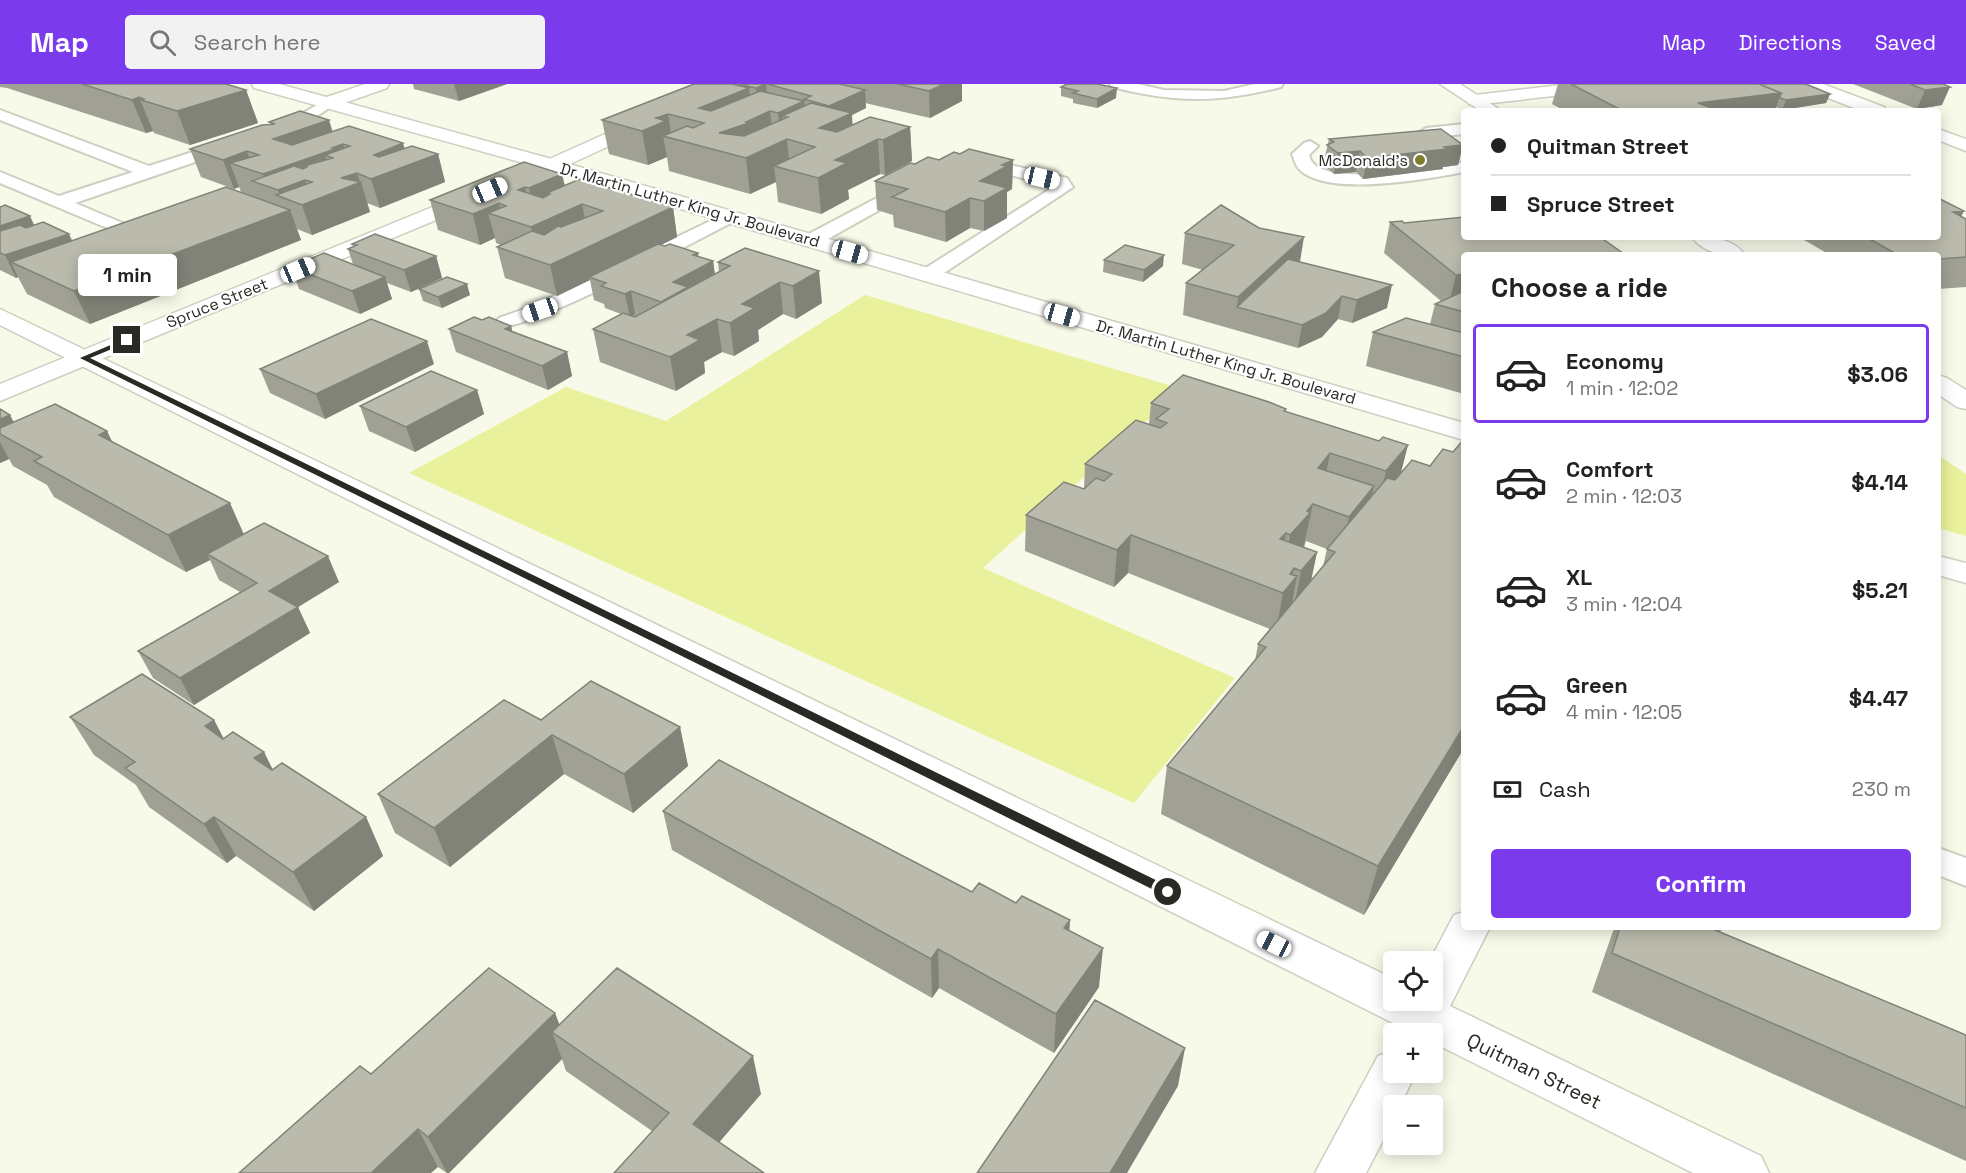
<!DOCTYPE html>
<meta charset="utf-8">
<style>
body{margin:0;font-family:"Space Grotesk",sans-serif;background:#f2f2f2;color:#222;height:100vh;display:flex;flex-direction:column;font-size:22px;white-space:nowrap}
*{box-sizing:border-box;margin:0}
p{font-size:20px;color:#767676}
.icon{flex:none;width:33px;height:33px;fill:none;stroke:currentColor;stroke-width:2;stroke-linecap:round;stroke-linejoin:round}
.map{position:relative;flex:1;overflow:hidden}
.drawer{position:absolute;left:1461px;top:168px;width:480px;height:678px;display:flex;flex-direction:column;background:#fff;border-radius:6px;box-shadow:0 3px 15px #0003}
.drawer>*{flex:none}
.guide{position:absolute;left:1461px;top:24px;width:480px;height:132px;border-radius:6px;box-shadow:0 3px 15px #0003;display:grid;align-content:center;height:132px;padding:0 30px;background:#fff}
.fabs{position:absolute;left:1383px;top:867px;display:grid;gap:12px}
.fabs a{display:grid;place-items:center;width:60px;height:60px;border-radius:6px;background:#fff;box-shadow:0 3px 15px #0003;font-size:30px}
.end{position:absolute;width:27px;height:27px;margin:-14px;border:8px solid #292a24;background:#fff;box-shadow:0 0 0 3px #fff}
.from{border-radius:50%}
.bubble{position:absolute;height:42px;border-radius:6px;background:#fff;box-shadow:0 3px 15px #0003;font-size:20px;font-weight:700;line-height:42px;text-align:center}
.car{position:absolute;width:18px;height:36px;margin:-18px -9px;border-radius:8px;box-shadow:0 0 4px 2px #0007;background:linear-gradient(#fff 24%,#345 0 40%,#fff 0 76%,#345 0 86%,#fff 0)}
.guide b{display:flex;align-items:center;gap:21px;height:57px;font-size:22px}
.guide b+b{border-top:2px solid #e0e0e0}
.guide i{width:15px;height:15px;background:#222}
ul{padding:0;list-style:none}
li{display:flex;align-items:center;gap:18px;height:99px;margin:0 12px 9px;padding:0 18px;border:3px solid transparent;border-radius:6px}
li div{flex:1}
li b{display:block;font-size:22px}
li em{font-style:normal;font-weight:700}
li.on{border-color:#7c3aed}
li>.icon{width:54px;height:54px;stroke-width:1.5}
h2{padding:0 30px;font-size:27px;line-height:72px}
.pay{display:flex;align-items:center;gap:15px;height:66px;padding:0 30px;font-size:22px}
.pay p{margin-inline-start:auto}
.action{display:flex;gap:12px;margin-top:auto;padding:12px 30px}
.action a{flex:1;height:69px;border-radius:6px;background:#7c3aed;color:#fff;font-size:24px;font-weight:700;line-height:69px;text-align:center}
header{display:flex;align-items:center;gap:36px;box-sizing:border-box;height:84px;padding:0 30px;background:#7c3aed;color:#fff}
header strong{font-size:28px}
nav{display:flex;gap:33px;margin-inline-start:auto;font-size:21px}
.search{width:420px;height:54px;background:#f2f2f2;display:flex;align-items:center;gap:15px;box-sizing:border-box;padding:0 21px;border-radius:6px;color:#767676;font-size:22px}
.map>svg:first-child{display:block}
.green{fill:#eaf19c}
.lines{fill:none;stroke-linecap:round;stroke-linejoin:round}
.service-casing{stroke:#cdcfc0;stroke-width:4}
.minor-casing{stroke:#cdcfc0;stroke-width:3}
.tertiary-casing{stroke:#cdcfc0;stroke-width:3}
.secondary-casing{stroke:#cdcfc0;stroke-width:3}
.service{fill:#fff;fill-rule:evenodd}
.minor{fill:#fff;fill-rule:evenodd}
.tertiary{fill:#fff;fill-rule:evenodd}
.secondary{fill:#fff;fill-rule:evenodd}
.wall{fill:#a0a194;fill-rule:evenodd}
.shaded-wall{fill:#828378;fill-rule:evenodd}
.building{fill:#babbac;stroke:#828378;stroke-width:1.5}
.route{fill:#292a24}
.poi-dot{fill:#7b7f29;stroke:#fff;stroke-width:2}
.labels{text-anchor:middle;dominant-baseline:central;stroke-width:4.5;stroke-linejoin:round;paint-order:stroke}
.far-poi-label{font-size:16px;fill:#292a24;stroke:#fff;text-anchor:end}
.far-street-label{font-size:16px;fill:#292a24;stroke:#fff}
.street-label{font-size:20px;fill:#292a24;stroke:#fff}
</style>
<header>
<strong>Map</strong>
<div class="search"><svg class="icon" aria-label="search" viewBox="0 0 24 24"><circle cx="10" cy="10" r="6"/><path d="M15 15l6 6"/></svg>Search here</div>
<nav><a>Map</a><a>Directions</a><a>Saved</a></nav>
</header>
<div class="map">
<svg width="1966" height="1089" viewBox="0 0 1966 1089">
<rect width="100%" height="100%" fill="#f7f9e9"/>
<path class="green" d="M865 211 1182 305 983 484 1235 594 1134 719 409 389 566 303 666 337Z
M1938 371 1966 390V452L1938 444Z"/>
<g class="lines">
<g class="service-casing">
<path id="service" d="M1110 0H1138L1164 6 1224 7 1255 0H1283L1281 3C1218 19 1175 19 1112 3Z
M327 15 332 16 334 19 332 22 305 40 276 50 268 45 270 42 295 34Z
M0 26 149 82 230 56 238 61 236 64 75 119 125 140 128 144 125 148 119 149 0 99V88L59 112 133 88 0 36Z
M1464 40V50L1426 54 1418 49 1426 44Z
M1310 57 1318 62 1309 71C1310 74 1311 77 1313 79 1333 102 1436 84 1464 78V88C1428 95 1328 113 1300 86 1296 83 1294 75 1292 70L1304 59Z
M975 73 1067 94 1073 103 935 195H921L918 191 921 187 1055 102 969 81 967 78Z
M911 96 917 97 920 101 917 105 817 161H803L801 157 803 153Z
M729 128 735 129 738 133 735 137C699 155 526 249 499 242L496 238 499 234 533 222Z
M1938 764 1966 774V802L1938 791Z"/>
</g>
<g class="minor-casing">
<path id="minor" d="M365 0H389L387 4 333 23H321L318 19 321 15Z
M1570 0H1622L1614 5 1475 21 1469 20 1466 16 1469 12 1475 11Z
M1800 0H1823L1884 23 1887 27H1862L1802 4Z
M1938 45 1966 55V67L1938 56Z
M0 225 1394 895V916H1432V878H1429L1454 831 1464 828V843H1490L1450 922 1761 1072 1769 1089H1693L1432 958V950H1415L0 241Z
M1394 966V988H1416L1400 1022H1394V1035L1366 1089H1315L1378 972Z"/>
</g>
<g class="tertiary-casing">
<path id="tertiary" d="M252 0H279L559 77 1464 339V356L545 85 254 4Z
M1938 472 1966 479V499L1938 491Z"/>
</g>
<g class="secondary-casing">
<path id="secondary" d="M716 0H738L736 4 559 85 0 317V300L545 77Z
M1440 0H1460L1502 27H1481Z
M1692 153C1711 153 1733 154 1745 171 1726 171 1705 171 1692 153Z
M1938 291 1947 294 1966 306V325L1957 323 1938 310Z"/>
</g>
<use href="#service" class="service"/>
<use href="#minor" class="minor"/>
<use href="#tertiary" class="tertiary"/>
<use href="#secondary" class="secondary"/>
</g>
<path class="wall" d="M0 0H226L246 6 258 39 190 61 154 49 153 47 146 49 7 4 0 3Z
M413 0H507L459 17 414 5Z
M694 0H962V17L930 34 865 19 866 24 852 31V41L910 43 912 77 885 91 880 90 848 106 849 115 821 130 778 118 776 98 750 110 669 87 667 73 648 81 609 70 602 36Z
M1558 0H1806L1830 10 1826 19 1782 26 1776 23 1775 27H1565L1552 20Z
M1853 0H1943L1942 21 1917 25Z
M1061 3 1116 14 1097 24 1073 19V15L1061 12Z
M269 38 333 48 405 64 438 70 445 98 380 124 367 119 370 128 312 151 297 145 301 156 90 240 27 210 18 193 16 194 0 186V123L34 141 73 157 259 115 241 108 239 103 234 105 201 93 190 65 270 40Z
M1329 55 1463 61 1458 81 1443 83V85L1363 95 1356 88 1334 90 1323 81Z
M960 70 1013 76 1012 105 1007 108V134L984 147 970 144 946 158 894 143 893 131 877 126 875 97 915 80 939 76Z
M524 78 565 101 673 123 677 153 661 161 698 169V173L713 177 715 190 719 188 718 178 745 164 822 219 796 235 783 230 758 246 759 257 734 272 722 268 704 278 705 289 676 307 600 278 593 245 621 230 605 224 604 220 594 216 590 196 557 212 505 194 497 163 501 161 496 159 495 154 480 161 438 146 430 116Z
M1961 132 1966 135V203L1938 205V171H1830L1799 153H1938Z
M1390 138 1404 139 1624 170V171H1464V310L1366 282 1373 248 1430 240 1435 220 1441 217 1384 169Z
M1185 149 1300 178 1387 224 1352 239 1338 235 1322 253 1298 264 1183 231 1186 199 1203 186 1182 180Z
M352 160 436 172 442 194 411 208 387 199 392 215 360 230 299 205 291 183 353 180 348 165 353 163Z
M1104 176 1163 182 1143 198 1103 188Z
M419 205 470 211 442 224 423 217Z
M482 236 511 242 512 247 567 268 572 292 548 306 456 268 449 245Z
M434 280 325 335 270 309 260 285Z
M477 306 484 330 415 368 369 347 360 322Z
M1151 319 1286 325V328L1401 389 1430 382 1453 368 1464 355V664L1364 831 1161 730 1167 682 1255 577 1258 560 1270 545 1128 489 1114 503 1025 467 1026 431 1084 405 1085 380 1149 340ZM1306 457 1327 465 1323 482 1311 497 1317 468 1304 464Z
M0 325 14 338 112 357 244 450 339 498 298 523 310 549 194 621 153 594 138 567 240 508 219 496 210 476 186 488 54 413 47 401 13 382 9 375 0 379Z
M70 633 214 636 224 655 264 668 273 686 366 733 383 772 314 827 236 772 227 779 149 723 136 701 94 671Z
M541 636 680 643 688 682 633 729 564 690 450 783 395 749 378 710Z
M663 727 972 808 1069 847 1099 903 1054 969 939 904 932 914 672 766Z
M1615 843H1723L1720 848 1966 951V1077L1592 908 1612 850Z
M555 929 559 941 761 1010 719 1058 652 1047 566 987 562 975 449 1089H447L438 1083 371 990Z"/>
<path class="shaded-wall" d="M454 0H507L459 17Z
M766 0 768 18 758 23 756 4Z
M944 0H962V17L930 34 929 7Z
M1950 3 1942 21 1917 25 1925 6Z
M749 4 752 35 770 27 774 61 781 58 778 29 804 17 807 51 788 33 782 32 785 56 787 55 790 86 774 82 776 98 750 110 746 74 704 39 699 24Z
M1117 4 1116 14 1097 24V15Z
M246 6 258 39 190 61 177 27Z
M865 6 866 24 852 31 854 63 819 44 831 38 829 22Z
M1781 9 1775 27H1695L1698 19Z
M1830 10 1826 19 1782 26 1786 16Z
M139 13 153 47 146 49 132 16Z
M668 30 672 55 663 52 667 73 648 81 642 47 656 34Z
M329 36 337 62 343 60 352 88 344 91V93L357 89 360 99 361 98 370 128 312 151 302 121 280 113 278 106 267 102 263 90 283 83 273 55ZM325 71 333 74 340 95 341 94 345 105 312 117 305 96 309 97 304 82 307 83 314 104 333 97Z
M910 43 912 77 885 91 883 56Z
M878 55 880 90 848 106 849 115 821 130 818 94 835 76Z
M403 59 409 80 438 70 445 98 380 124 371 95 374 71Z
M1463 61 1458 81 1443 83V85L1363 95 1367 74Z
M247 67 254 87 230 79 239 103 234 105 223 76Z
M1360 67 1356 88 1334 90 1338 69Z
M1013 76 1012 105 1007 108V134L984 147V117L980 97 1002 81Z
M562 90 569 119 547 109 551 127 535 134 529 104Z
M525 103 532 132 518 106Z
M970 114V144L946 158 945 128Z
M499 119 502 133 488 129 495 154 480 161 473 130Z
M582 120 588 150 538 174 531 143Z
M673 123 677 153 593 195 589 193 590 196 557 212 550 181Z
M290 126 301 156 90 240 74 207Z
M1964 127 1949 157 1953 128Z
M30 132 40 154 0 167V142Z
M69 150 79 171 11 178 18 193 16 194 5 171Z
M1304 153 1299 184 1237 223 1238 213Z
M698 169 700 184 713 177 716 200 664 241 661 218 673 198 693 171Z
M1164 171 1163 182 1143 198 1144 186Z
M436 172 442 194 411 208 404 186Z
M819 187 822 219 796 235 793 202Z
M1464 190V221L1448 223 1456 191Z
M385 193 392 215 360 230 352 207Z
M780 198 783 230 758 246 759 257 734 272 730 239 742 220Z
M467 200 470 211 442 224 438 213Z
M1392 201 1387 224 1352 239 1357 216Z
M631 207 635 230 630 233 625 210Z
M1342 212 1338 235 1322 253 1298 264 1302 241Z
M717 235 722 268 704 278 705 289 676 307 670 273 687 251Z
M511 242 517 265 505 245Z
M427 257 434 280 325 335 316 310Z
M567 268 572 292 548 306 542 282Z
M477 306 484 330 415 368 406 343Z
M10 331 29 366 0 350V335Z
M107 347 124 382 99 351Z
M0 358 9 375 0 379Z
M1408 361 1399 397 1377 424 1386 387Z
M1330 369 1323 405 1318 384Z
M1374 402 1366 439 1341 470 1349 433Z
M230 419 246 455 207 470 210 476 186 488 168 451Z
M1313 420 1303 465 1284 488 1290 451 1307 427Z
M1286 449 1279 486 1280 455Z
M1131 451 1128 489 1114 503 1117 466Z
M1317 468 1309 506 1294 524 1301 487Z
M328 472 339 498 298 523 310 549 194 621 180 594 269 507Z
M1294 484 1291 499 1297 492 1290 530 1276 547 1283 509 1290 490Z
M214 636 234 675 205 642Z
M1464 642V664L1364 831 1378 782Z
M680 643 688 682 633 729 624 690Z
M552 651 564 690 450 783 434 744Z
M264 668 283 707 254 674Z
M214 733 236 772 227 779 204 740Z
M366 733 383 772 314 827 293 788Z
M1070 836 1068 875 1064 844Z
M1103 864 1099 903 1054 969 1056 930Z
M938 865 939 904 932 914 931 875Z
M555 929 566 958 552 948 562 975 449 1089H447L428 1053Z
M1185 964 1178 1002 1127 1089H1110Z
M753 972 761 1010 703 1077 693 1040Z
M418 1045 438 1083 431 1089H371Z"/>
<path class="building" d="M82 0H226L246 6 177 27 141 16 144 15 139 13 132 16Z
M694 0H732L749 4 699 24 711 27 760 7 804 17 778 29 770 27 746 38 749 39 719 49 744 52 788 33 782 32 811 19 852 29 819 44 837 48 870 33 910 43 883 56 878 55 835 76 847 79 818 94 774 82 815 63 787 55 746 74 663 52 687 42 693 44 704 39 668 30 656 34 666 37 642 47 602 36Z
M739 0H766L756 4Z
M767 0H840L865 6 829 22 804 15 811 12Z
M898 0H944L929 7Z
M1067 0H1097L1117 4 1097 15 1073 9 1078 7 1061 3Z
M1571 0H1759L1781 9 1698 19 1720 27H1659L1656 25 1642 27H1623Z
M1759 0H1806L1830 10 1786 16 1780 14 1781 9Z
M1910 0H1943L1950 3 1925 6Z
M300 27 329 36 273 55 292 61 349 42 403 59 374 71 379 73 412 62 438 70 371 95 357 89 341 94 361 98 302 121 276 111 312 98 305 96 278 106 252 97 294 82 303 85 307 83 304 82 333 74 325 71 350 62 343 60 332 64 335 65 263 90 230 79 259 71 247 67 223 76 190 65 262 41 275 40 269 38Z
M1441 45 1463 61 1444 63 1447 65 1367 74 1360 67 1338 69 1327 61 1334 58 1329 55Z
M969 65 1013 76 1002 81 1007 82 980 97 1007 104 984 117 970 114 945 128 892 113 908 105 875 97 910 79 915 80 928 73 939 76 954 68 960 70Z
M524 78 562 90 529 104 525 103 518 106 543 114 550 110 547 109 580 95 673 123 550 181 497 163 532 147 544 151 558 142 561 143 603 127 582 120 531 143 488 129 506 122 499 119 473 130 430 116Z
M226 103 290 126 74 207 11 178Z
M1938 114 1964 127 1953 128 1966 135V173L1938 175V171H1898L1866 153H1938Z
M5 121 30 132 0 142V123Z
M1221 121 1259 144 1304 153 1238 213 1186 199 1234 161 1185 149Z
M1464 133V153H1600L1624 170 1616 171H1464V190L1456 191 1390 138 1402 137 1404 139Z
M43 138 69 150 5 171 0 169V147L20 141 26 144Z
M375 150 436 172 404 186 348 165 357 161 352 160Z
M658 160 665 162 670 160 698 169 693 171 713 177 673 198 688 203 661 218 631 207 625 210 601 202 606 199 589 193Z
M1125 161 1164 171 1144 186 1104 176Z
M745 164 819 187 793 202 780 198 742 220 755 224 730 239 717 235 687 251 700 256 670 273 593 245 623 229 635 233 730 182 718 178Z
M324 169 385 193 352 207 291 183Z
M1288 175 1392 201 1357 216 1342 212 1326 229 1302 241 1237 223Z
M447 193 467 200 438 213 419 205Z
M1464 207V228L1435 220Z
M474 233 482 236 489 233 511 242 505 245 567 268 542 282 449 245Z
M1406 234 1464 249V273L1373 248Z
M371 235 427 257 316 310 260 285Z
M431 287 477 306 406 343 360 322Z
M1183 291 1269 318 1286 325 1284 327 1379 357 1383 353 1408 361 1386 387 1330 369 1318 384 1374 402 1349 433 1313 420 1307 427 1310 429 1290 451 1286 449 1280 455 1317 468 1301 487 1294 484 1290 490 1297 492 1283 509 1131 451 1117 466 1026 431 1064 398 1084 405 1096 394 1104 397 1112 390 1085 380 1136 336 1160 344 1167 339 1156 335 1169 325 1151 319Z
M55 320 107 347 99 351 230 419 168 451 34 377 42 373 0 350V344Z
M0 325 10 331 0 335Z
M1464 355V642L1378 782 1167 682 1266 563 1258 560 1335 468 1327 465 1387 394 1395 396 1412 376 1430 382 1443 365 1453 368Z
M264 439 328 472 269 507 298 523 180 594 138 567 257 499 207 470Z
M142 590 214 636 205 642 223 655 233 648 264 668 254 674 272 686 282 679 366 733 293 788 214 733 204 740 125 684 135 678 70 633Z
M591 597 680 643 624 690 552 651 434 744 378 710 504 616 541 636Z
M719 676 972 808 979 799 1016 819 1022 812 1070 836 1064 844 1103 864 1056 930 938 865 931 875 663 727Z
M1620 843H1708L1966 951V1024L1612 869Z
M489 884 555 929 428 1053 418 1045 371 1089H239L360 982 371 990Z
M617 884 753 972 693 1040 764 1089H614L669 1029 552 948Z
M1095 916 1185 964 1110 1089H977Z"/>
<path class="route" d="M127 254 129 258 90 274 1172 804V811H1164L80 274Z"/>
<circle class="poi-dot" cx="1420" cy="76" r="6"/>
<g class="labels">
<g class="far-poi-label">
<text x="1408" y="76">McDonald's</text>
</g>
<g class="far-street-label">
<text transform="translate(690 121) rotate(16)">Dr. Martin Luther King Jr. Boulevard</text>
<text transform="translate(217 219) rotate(-22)">Spruce Street</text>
<text transform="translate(1226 278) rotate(16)">Dr. Martin Luther King Jr. Boulevard</text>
</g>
<g class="street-label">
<text transform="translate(1534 987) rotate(26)">Quitman Street</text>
</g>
</g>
</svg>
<div class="fabs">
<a><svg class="icon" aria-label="locate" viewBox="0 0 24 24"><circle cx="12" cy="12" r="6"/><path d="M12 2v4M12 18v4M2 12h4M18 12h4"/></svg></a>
<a>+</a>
<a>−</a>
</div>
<i class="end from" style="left:1168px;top:808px"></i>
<i class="end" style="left:127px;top:256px"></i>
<div class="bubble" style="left:78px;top:170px;width:99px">1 min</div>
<i class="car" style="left:1042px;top:94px;rotate:103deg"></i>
<i class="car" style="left:490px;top:106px;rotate:67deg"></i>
<i class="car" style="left:850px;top:168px;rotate:106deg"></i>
<i class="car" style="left:298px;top:186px;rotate:67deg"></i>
<i class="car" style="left:540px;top:226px;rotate:251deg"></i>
<i class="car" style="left:1062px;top:231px;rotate:106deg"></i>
<i class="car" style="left:1274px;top:860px;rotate:296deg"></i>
<div class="guide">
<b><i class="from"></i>Quitman Street</b>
<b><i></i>Spruce Street</b>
</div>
<section class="drawer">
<h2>Choose a ride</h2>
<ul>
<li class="on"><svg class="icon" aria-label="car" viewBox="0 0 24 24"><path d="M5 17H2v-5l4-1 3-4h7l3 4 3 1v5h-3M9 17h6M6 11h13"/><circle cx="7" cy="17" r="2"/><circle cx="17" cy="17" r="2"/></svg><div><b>Economy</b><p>1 min · 12:02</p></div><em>$3.06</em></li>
<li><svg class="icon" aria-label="car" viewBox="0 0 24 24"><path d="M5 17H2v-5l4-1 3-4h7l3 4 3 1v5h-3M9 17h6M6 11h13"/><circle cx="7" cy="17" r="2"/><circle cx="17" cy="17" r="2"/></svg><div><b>Comfort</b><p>2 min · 12:03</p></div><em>$4.14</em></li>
<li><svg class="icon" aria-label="car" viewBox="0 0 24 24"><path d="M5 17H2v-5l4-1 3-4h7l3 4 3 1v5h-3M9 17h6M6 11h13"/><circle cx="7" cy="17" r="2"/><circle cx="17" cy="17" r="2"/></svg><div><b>XL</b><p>3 min · 12:04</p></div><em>$5.21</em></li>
<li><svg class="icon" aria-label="car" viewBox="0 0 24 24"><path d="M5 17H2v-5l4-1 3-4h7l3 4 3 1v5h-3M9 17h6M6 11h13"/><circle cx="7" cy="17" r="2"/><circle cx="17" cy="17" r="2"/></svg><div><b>Green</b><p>4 min · 12:05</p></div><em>$4.47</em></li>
</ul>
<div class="pay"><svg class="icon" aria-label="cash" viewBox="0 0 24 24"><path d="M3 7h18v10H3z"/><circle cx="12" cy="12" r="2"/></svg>Cash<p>230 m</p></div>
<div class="action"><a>Confirm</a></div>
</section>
</div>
